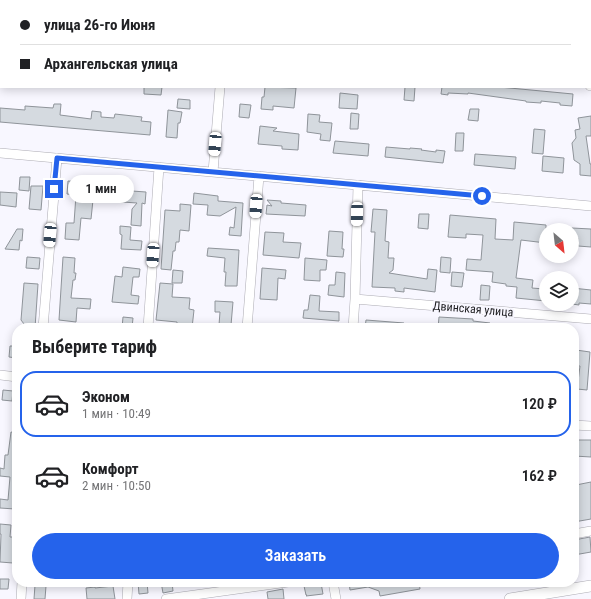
<!DOCTYPE html>
<html lang="ru">
<meta charset="utf-8">
<style>
body{margin:0;font-family:"Roboto Condensed",sans-serif;background:#f6f6f6;color:#202124;height:100vh;display:flex;flex-direction:column;font-size:15px;white-space:nowrap}
*{box-sizing:border-box;margin:0}
p{font-size:13px;color:#757577}
.icon{flex:none;width:22px;height:22px;fill:none;stroke:currentColor;stroke-width:2;stroke-linecap:round;stroke-linejoin:round}
.map{position:relative;flex:1;overflow:hidden}
.drawer{position:absolute;left:12px;top:323px;width:567px;height:264px;display:flex;flex-direction:column;background:#fff;border-radius:16px;box-shadow:0 2px 10px #0003}
.drawer>*{flex:none}
.guide{position:absolute;left:0px;top:0px;width:591px;height:88px;box-shadow:0 2px 10px #0003;display:grid;align-content:center;height:88px;padding:0 20px;background:#fff}
.needle{width:26px;rotate:152deg}
.buttons{position:absolute;left:539px;top:223px;display:grid;gap:8px}
.buttons a{display:grid;place-items:center;width:40px;height:40px;border-radius:50%;background:#fff;box-shadow:0 2px 10px #0003;font-size:20px}
.end{position:absolute;width:18px;height:18px;margin:-9px;border:5px solid #2563eb;background:#fff;box-shadow:0 0 0 2px #fff}
.from{border-radius:50%}
.bubble{position:absolute;height:28px;border-radius:14px;background:#fff;box-shadow:0 2px 10px #0003;font-size:13px;font-weight:600;line-height:28px;text-align:center}
.car{position:absolute;width:12px;height:24px;margin:-12px -6px;border-radius:5px;box-shadow:0 0 3px 1px #0007;background:linear-gradient(#fff 24%,#345 0 40%,#fff 0 76%,#345 0 86%,#fff 0)}
.guide b{display:flex;align-items:center;gap:14px;height:38px;font-size:15px}
.guide b+b{border-top:1px solid #e0e0e0}
.guide i{width:10px;height:10px;background:#202124}
ul{padding:0;list-style:none}
li{display:flex;align-items:center;gap:12px;height:66px;margin:0 8px 6px;padding:0 12px;border:2px solid transparent;border-radius:16px}
li div{flex:1}
li b{display:block;font-size:15px}
li em{font-style:normal;font-weight:600}
li.active{border-color:#2563eb}
li>.icon{width:36px;height:36px;stroke-width:1.5}
h2{padding:0 20px;font-size:18px;line-height:48px}
.primary-button{display:flex;gap:8px;margin-top:auto;padding:8px 20px}
.primary-button a{flex:1;height:46px;border-radius:24px;background:#2563eb;color:#fff;font-size:16px;font-weight:600;line-height:46px;text-align:center}
.map>svg:first-child{display:block}
.building{fill:#d5dae0;stroke:#8f949a}
.lines{fill:none;stroke-linecap:round;stroke-linejoin:round}
.minor-casing{stroke:#adacb4;stroke-width:10}
.major-casing{stroke:#adacb4;stroke-width:12}
.minor{stroke:#fff;stroke-width:9}
.major{stroke:#fff;stroke-width:11}
.route{stroke:#2563eb;stroke-width:5}
.labels{text-anchor:middle;dominant-baseline:central;stroke-width:4;stroke-linejoin:round;paint-order:stroke}
.street-label{font-size:12px;fill:#1d1d20;stroke:#f8f7ff}
</style>
<div class="map">
<svg width="591" height="599" viewBox="0 0 591 599">
<rect width="100%" height="100%" fill="#f8f7ff"/>
<path class="building" d="M144 87H162L161 95 144 94Z
M265 87 296 88 294 108 273 106V110L261 109 262 97H264Z
M405 87H415L414 101 404 100Z
M442 87H499L573 94 572 106 560 105V103L541 101V103L526 102V101L468 93V94L448 93V95L441 94Z
M340 93 358 95 357 109 339 108Z
M178 99 190 100V109L177 108Z
M54 104H61L60 115 91 119 92 111 101 112V117L114 118 115 114 142 117 141 121 151 122 150 135 0 122V108L25 110V106L53 108Z
M240 104 251 105 249 118 239 117Z
M470 109H479L478 121 468 120Z
M168 110 182 112 180 123H178L177 138 166 137Z
M351 113 359 114 358 129H350Z
M308 114 320 115 319 122 332 123 330 141 320 140 321 134 307 132Z
M591 116V136H586L590 164H591V176L580 175V164L574 160 572 143 576 138 575 130 580 129 578 118Z
M260 126 277 128 273 131 299 134 298 150 282 149V146L258 144Z
M534 129 545 130 543 154 532 153Z
M456 133H464L463 151H455Z
M335 141 369 144 368 156 333 153Z
M386 147 410 149V148L422 149 421 150 436 152V150L445 151 443 163 385 157Z
M475 154 516 157 515 169 474 165Z
M543 156 564 158 563 173 542 171Z
M20 177H30L29 191 19 190Z
M68 181 82 182V184L133 188 132 191 146 192 145 204 142 203 141 226 131 225 132 209 137 203 93 200 91 219 81 218 79 240 65 239 66 223H74L76 195 67 194Z
M31 186H43L41 210 29 209Z
M0 192 17 193 16 207 0 205Z
M194 193 218 196V201L243 203 241 236 229 235 230 227 234 228 236 207 220 216 207 215 208 205 193 204Z
M267 200 281 201V203L306 205 305 216 266 214 267 205 272 206Z
M180 204 191 205 189 231 180 230 179 242H176L175 251H173L171 270 161 269 165 210 180 211Z
M373 209 387 210 385 241 389 242 388 258H394L393 270 389 273 427 279 428 269 437 270 435 292 404 288V292L395 291V288L372 287 375 232H371Z
M419 214H429L428 229 418 228Z
M450 215 496 219 495 239 513 240 514 222 546 225V243L521 240 516 278 533 280 532 288 544 289V292H546V301L516 298 517 287 506 286V284L492 282 493 272 466 270 467 259 481 260 483 235 466 234V238L448 237Z
M120 226 131 227 130 240 142 241 141 250 121 249 122 235 120 234Z
M572 228 591 229V247L578 246V238L572 237Z
M17 229H23L22 241 20 240 19 250 5 249Z
M329 231 343 232 342 249H344L343 257 327 256Z
M265 232 284 233 283 242 301 243 299 258 263 255Z
M208 248 239 250 237 286H225L226 272H224L225 258 207 256Z
M27 257 40 258 39 269 26 268Z
M63 257 75 258 74 273H76L75 280H73L71 298 91 299 90 309 77 308 76 322 59 320Z
M441 257 451 258 450 273 440 272Z
M305 258 327 260 326 270H320V281L304 280Z
M123 267 140 269 139 277H133L131 295 139 296 138 304 112 302 115 276 122 277Z
M262 268 286 270 285 279 278 278 277 300 260 299Z
M173 270 183 271 182 283H172Z
M336 272 345 273 344 297 328 295 329 285H335Z
M452 272 464 273 462 287 451 286Z
M24 283 38 284 35 328H27L21 320Z
M160 283 173 284 172 297 190 298 189 309 194 310 192 328H177V322L156 320Z
M481 285 490 286 489 300H480Z
M572 288 591 290V304L579 303V305L572 304Z
M310 295 320 296 319 311 339 312V321L303 318 304 310H308Z
M215 301 233 302 231 325H219L220 312H215Z
M123 317 133 318 132 328H122Z
M439 317 473 319V321L490 323V328H438Z
M366 320 404 323V328H365Z
M10 346H17V358L9 357Z
M576 350 590 352 587 390 577 389 580 366H574Z
M3 390 13 391 12 401 2 400Z
M11 432 17 433V491L15 509 0 508V499L8 500 10 477 0 476V468L4 469 5 455H8Z
M574 440H591V457L574 456Z
M591 482V519L574 522V489L577 488 576 485Z
M0 524 11 525 10 537H15L13 563 0 562 1 534H0Z
M590 537 591 552 574 555V540Z
M0 579H9L8 589H0Z
M138 582H147L148 593 139 594Z
M161 582H172L173 591 163 593Z
M349 582H419L420 589 380 596 379 591 368 587 350 590Z
M321 583 323 594 306 596 307 595H306L304 586Z
M35 585 46 586 45 599H34Z
M113 586 115 599H87L86 588 95 587V588Z
M283 589 284 599H268L267 592Z"/>
<g class="lines">
<g class="minor-casing">
<path id="minor" d="M588 0V1
M230 1V0
M590 16 591 22
M0 32H1
M590 86H591
M0 153 591 206
M213 172 220 87
M355 299 591 319
M43 328 57 158
M148 328 159 167
M247 328 259 176
M353 328 355 299 358 185
M0 375 17 377
M574 425 591 426
M574 534 591 531
M333 582 336 599
M21 599 22 582
M127 599 128 582
M166 599 288 582"/>
</g>
<g class="major-casing">
<path id="major" d="M510 599 591 586"/>
</g>
<use href="#minor" class="minor"/>
<use href="#major" class="major"/>
</g>
<g class="lines">
<path class="route" d="M54 189 57 158 482 196"/>
</g>
<g class="labels">
<g class="street-label">
<text transform="translate(473 309) rotate(5)">Двинская улица</text>
</g>
</g>
</svg>
<div class="buttons">
<a><svg class="needle" viewBox="-14 -14 28 28"><path d="M0-13l5 13h-10z" fill="#e53935"/><path d="M0 13l5-13h-10z" fill="#757577"/></svg></a>
<a><svg class="icon" aria-label="layers" viewBox="0 0 24 24"><path d="M12 4l9 5-9 5-9-5zM3 14l9 5 9-5"/></svg></a>
</div>
<i class="end from" style="left:482px;top:196px"></i>
<i class="end" style="left:54px;top:189px"></i>
<div class="bubble" style="left:68px;top:175px;width:66px">1 мин</div>
<i class="car" style="left:215px;top:144px;rotate:185deg"></i>
<i class="car" style="left:256px;top:206px;rotate:184deg"></i>
<i class="car" style="left:357px;top:214px;rotate:181deg"></i>
<i class="car" style="left:50px;top:235px;rotate:185deg"></i>
<i class="car" style="left:153px;top:255px;rotate:184deg"></i>
<div class="guide">
<b><i class="from"></i>улица 26-го Июня</b>
<b><i></i>Архангельская улица</b>
</div>
<section class="drawer">
<h2>Выберите тариф</h2>
<ul>
<li class="active"><svg class="icon" aria-label="car" viewBox="0 0 24 24"><path d="M5 17H2v-5l4-1 3-4h7l3 4 3 1v5h-3M9 17h6M6 11h13"/><circle cx="7" cy="17" r="2"/><circle cx="17" cy="17" r="2"/></svg><div><b>Эконом</b><p>1 мин · 10:49</p></div><em>120 ₽</em></li>
<li><svg class="icon" aria-label="car" viewBox="0 0 24 24"><path d="M5 17H2v-5l4-1 3-4h7l3 4 3 1v5h-3M9 17h6M6 11h13"/><circle cx="7" cy="17" r="2"/><circle cx="17" cy="17" r="2"/></svg><div><b>Комфорт</b><p>2 мин · 10:50</p></div><em>162 ₽</em></li>
</ul>
<div class="primary-button"><a>Заказать</a></div>
</section>
</div>
